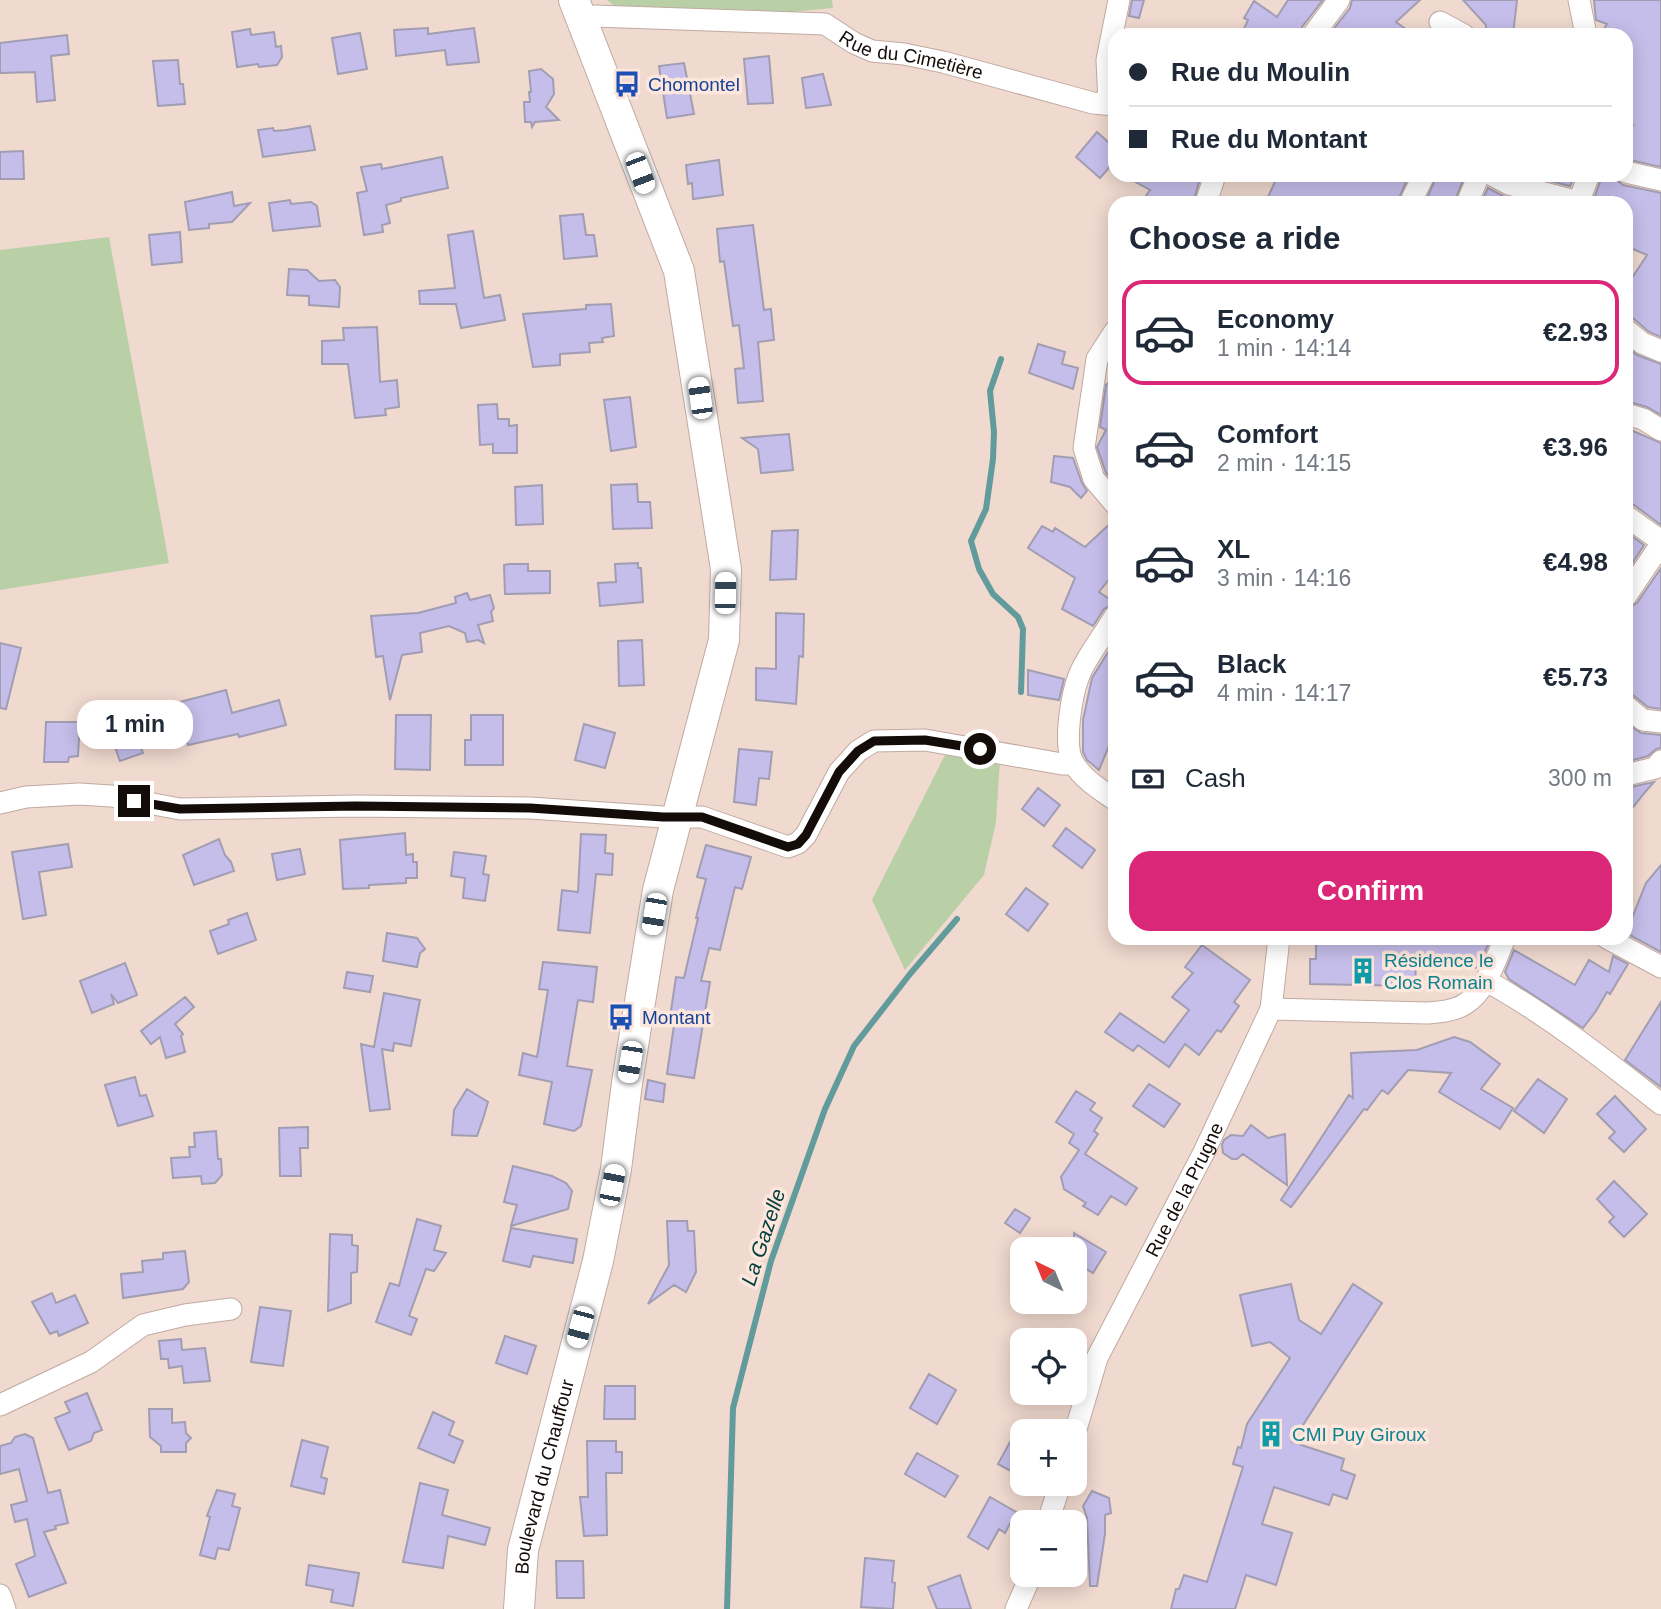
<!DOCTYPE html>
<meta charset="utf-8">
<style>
body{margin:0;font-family:Helvetica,sans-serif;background:#f2f2f3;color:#1f2937;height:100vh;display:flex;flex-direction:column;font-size:26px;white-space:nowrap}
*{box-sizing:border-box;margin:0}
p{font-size:23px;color:#747a83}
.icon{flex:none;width:38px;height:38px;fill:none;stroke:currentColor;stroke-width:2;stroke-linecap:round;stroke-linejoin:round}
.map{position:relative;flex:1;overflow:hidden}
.panel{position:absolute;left:1108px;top:196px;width:525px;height:749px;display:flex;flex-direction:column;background:#fff;border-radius:21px;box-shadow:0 4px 18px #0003}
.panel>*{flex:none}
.top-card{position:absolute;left:1108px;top:28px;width:525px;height:154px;border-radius:21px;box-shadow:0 4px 18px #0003;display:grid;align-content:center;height:154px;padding:0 21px;background:#fff}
.needle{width:46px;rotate:317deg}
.buttons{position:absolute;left:1010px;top:1237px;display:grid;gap:14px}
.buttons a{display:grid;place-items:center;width:77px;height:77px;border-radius:14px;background:#fff;box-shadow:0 4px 18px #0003;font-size:35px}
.end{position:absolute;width:32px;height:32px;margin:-16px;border:9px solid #140c09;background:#fff;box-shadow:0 0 0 4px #fff}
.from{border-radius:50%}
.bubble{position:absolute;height:49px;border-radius:21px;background:#fff;box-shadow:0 4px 18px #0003;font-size:23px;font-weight:600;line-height:49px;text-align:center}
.car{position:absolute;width:21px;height:42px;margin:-21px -10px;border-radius:9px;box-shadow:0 0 5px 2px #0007;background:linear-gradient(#fff 24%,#345 0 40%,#fff 0 76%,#345 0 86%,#fff 0)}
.top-card b{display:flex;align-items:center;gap:24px;height:66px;font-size:26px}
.top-card b+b{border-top:2px solid #e0e1e3}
.top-card i{width:18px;height:18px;background:#1f2937}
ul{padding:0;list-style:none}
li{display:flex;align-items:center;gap:21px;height:105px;margin:0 14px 10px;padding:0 7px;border:4px solid transparent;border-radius:21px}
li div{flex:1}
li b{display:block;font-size:26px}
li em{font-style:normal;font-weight:600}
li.active{border-color:#db2777}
li>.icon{width:63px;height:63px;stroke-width:1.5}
h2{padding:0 21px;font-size:32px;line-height:84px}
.pay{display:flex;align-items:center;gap:18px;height:77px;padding:0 21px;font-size:26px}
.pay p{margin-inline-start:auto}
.cta{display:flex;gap:14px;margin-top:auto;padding:14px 21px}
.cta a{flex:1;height:80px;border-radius:21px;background:#db2777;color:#fff;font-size:28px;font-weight:600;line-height:80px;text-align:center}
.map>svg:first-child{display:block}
.green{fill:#b9d0a7}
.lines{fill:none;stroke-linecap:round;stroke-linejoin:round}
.stream{stroke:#619b9b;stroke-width:6}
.building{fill:#c6beea;stroke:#a19db2;stroke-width:2}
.street-casing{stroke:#c0aaa1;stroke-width:23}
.secondary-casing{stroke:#c0aaa1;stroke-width:32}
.street{stroke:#fff;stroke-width:21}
.secondary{stroke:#fff;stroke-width:30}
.route{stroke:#140c09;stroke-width:9}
.labels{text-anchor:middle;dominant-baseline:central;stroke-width:7;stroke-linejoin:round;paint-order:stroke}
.street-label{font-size:19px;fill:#140c09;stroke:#fde6dc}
.transit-label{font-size:19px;fill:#164399;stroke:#fde6dc;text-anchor:start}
.culture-label{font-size:19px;fill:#0d838f;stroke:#fde6dc;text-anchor:start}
.water-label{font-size:21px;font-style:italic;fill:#064041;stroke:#fde6dc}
</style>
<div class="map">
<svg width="1661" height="1609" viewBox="0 0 1661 1609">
<rect width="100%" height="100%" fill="#f0d9cf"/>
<path class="green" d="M607 0H832L833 8 781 13 618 9Z
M109 237 169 563 0 590V250Z
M947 751 1000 761 996 822 984 875 905 970 872 900Z"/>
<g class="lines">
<path class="stream" d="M1001 359 990 391 994 432 993 459 986 509 971 541 979 569 993 594 1018 617 1023 629 1021 692
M727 1609 733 1408 771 1261 825 1109 854 1046 910 974 957 919"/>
</g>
<path class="building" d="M1132 0H1144L1139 18 1129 16Z
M1288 0H1323L1302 27 1300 35H1241L1248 20 1244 18 1254 1 1277 17Z
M1352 0H1420L1396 22 1414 35H1329L1350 8Z
M1463 0H1517L1513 35H1485L1486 25Z
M1594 0H1661V167L1626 159V142L1633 125 1626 123V35H1600L1607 24 1596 20Z
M428 28V34L474 28 479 62 447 65 445 50 396 56 394 30Z
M250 29 251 35 274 32 276 47 281 46 282 57 277 65 259 67 258 64 237 67 232 32Z
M360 33 367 69 338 74 332 38Z
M67 35 69 54 51 56 55 100 37 102 35 72 0 73V43Z
M769 56 773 103 748 104 744 59Z
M178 60 180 84H183L185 104 158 106 153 61Z
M684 63 694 114 667 118 659 66Z
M541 69 553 79 554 94 546 107 559 120 535 122 532 127 531 122H525L524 102H530L529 92H531L529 71Z
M823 74 831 105 806 108 802 78Z
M310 126 315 150 263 157 258 130 273 128 274 131 286 130Z
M1097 132 1115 148V161L1100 178 1076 157Z
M23 151 24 179H0V152Z
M442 157 448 188 401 198V201L386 205 390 223 382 225 383 232 364 235 357 193 367 191 361 167 381 164 382 169Z
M719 160 723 195 693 199 692 183 688 184 686 165Z
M1123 175H1201L1193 203H1141L1150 190Z
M1278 175H1409L1397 203H1295L1268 197Z
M1437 175H1465L1454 203H1425Z
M1527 175H1575L1570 186Z
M1602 176 1615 179 1623 185 1661 193V337L1649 332 1634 319 1626 317V287L1647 255 1626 246V203H1597L1598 200 1594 199Z
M1488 188 1505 197 1522 201 1523 203H1481Z
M232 192 234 206 250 203 232 222 209 224V228L189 230 185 202Z
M290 200 291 204 311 202 317 206 320 226 273 231 269 203Z
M583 214 586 235H594L597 256 564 259 560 216Z
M753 225 764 310 771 309 774 340 758 342 763 401 738 403 735 369 744 368 739 325 733 326 724 261 720 262 717 229Z
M473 231 484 298 500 295 505 320 461 328 456 304H420L419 291 455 288 448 235Z
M180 232 182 262 152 265 149 235Z
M289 269 307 270 319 281 335 280 340 287 339 307 309 305V296L287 295Z
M611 304 614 336 602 338 603 342 589 343 590 352 560 354V365L533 367 523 314 586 309V305Z
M377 327 380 382 397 380 399 407 385 409 386 415 355 418 348 364H322V341L344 340 343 328Z
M1038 344 1065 352 1062 364 1078 368 1073 389 1029 373Z
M1627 348 1637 355 1661 364V415L1647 407 1626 401Z
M1115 377V483L1106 473 1097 447 1106 430 1100 427 1106 385Z
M630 397 636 447 611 451 604 400Z
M497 404 498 419H509V426L517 425V453H493V444L480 445 478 405Z
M1626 428 1661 443V525L1634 505 1626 503Z
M789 434 793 470 761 473 758 449 742 438Z
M1054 456 1073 458 1082 483 1087 491 1081 498 1070 487 1051 482Z
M637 484 638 502H650L652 528 613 529 611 485Z
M542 485 543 524 516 525 515 487Z
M1115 519V572L1099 592 1115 603 1104 609 1093 626 1062 609 1075 578 1028 548 1042 526 1053 532 1055 528 1085 547Z
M798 530 796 579 770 580 772 531Z
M1626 532 1644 545 1626 573Z
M638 563V568H641L643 602 600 606 598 583 616 582 615 564Z
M509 564H528V571H550V593L505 594 504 565Z
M1661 568V709L1648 707 1634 696 1626 693V609L1637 603Z
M467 593 470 600 490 595 494 608 491 612 493 621 478 625 484 643 478 640 467 642 465 633 449 626 420 633 422 652 402 655 390 700 383 656 376 657 371 616 418 613 456 603 455 597Z
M776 613 804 614 803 657 799 656 796 704 756 700V668L776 669Z
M642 640 644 685 619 686 618 641Z
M1115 641V731L1099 770 1087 760 1083 752V720L1092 678Z
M0 643 21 648 6 709 0 708Z
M1028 670 1064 679 1059 700 1028 695Z
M226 690 232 713 279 700 286 725 239 737 238 734 188 745 176 703Z
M136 706 145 729 135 733 143 753 120 761 104 717Z
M396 715H431L430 770 395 769Z
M471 715H503V765H465V740H471Z
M46 722H80L78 756 69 757 68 762H44Z
M1626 723 1641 733 1661 735V748L1656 749 1648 756 1626 762Z
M584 724 615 733 605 768 575 760Z
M739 749 772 752 769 779 759 778 756 805 734 802Z
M1654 782 1646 791 1626 816V788Z
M1038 788 1060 805 1044 826 1022 809Z
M1066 828 1095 850 1082 868 1053 846Z
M405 833 406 855 413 854V862H417V878H406V883L369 885V888L343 889 340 840Z
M581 834 606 835 605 853 613 854 612 875 596 874 590 933 558 930 562 890 578 892Z
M219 839 225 855 231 862 234 871 194 885 183 855Z
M68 844 72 867 39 872 46 915 23 919 12 852Z
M706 845 751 857 742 889 735 887 720 950 709 948 701 981 710 982 694 1078 667 1074 675 1018 670 1017 676 977 684 978 698 918H696L706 879 697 877Z
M300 849 305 874 277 880 272 854Z
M454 852 486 856 483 874 489 875 485 901 463 898 465 878 451 876Z
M1661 865V952L1626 933 1646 883Z
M1026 888 1048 904 1028 931 1006 914Z
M247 913 256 940 218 954 210 931 229 924 228 920Z
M387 933 417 938 425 949 420 953 417 967 383 961Z
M1316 938H1491L1478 968 1415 958 1416 986 1310 984V959H1316Z
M1202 945 1250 980 1234 1002 1239 1006 1221 1032 1217 1030 1199 1055 1185 1044 1169 1067 1138 1045 1133 1051 1105 1032 1120 1013 1164 1043 1189 1010 1172 997 1193 973 1185 967Z
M1514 950 1575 985 1589 960 1609 972 1613 956 1628 964 1610 994 1607 992 1596 1011 1583 1028 1509 979 1505 972Z
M543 962 597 967 593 1002 578 1000 567 1066 592 1070 581 1126 574 1131 544 1124 552 1082 519 1075 523 1053 537 1057 548 990 539 989Z
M125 963 137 995 118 1003 111 994 114 1004 92 1013 80 981Z
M347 972 373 976 370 992 344 988Z
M384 993 420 1000 411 1046 394 1043 393 1051 382 1049 390 1109 370 1111 361 1044 374 1047Z
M185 997 194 1007 175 1024 183 1034 181 1036 185 1052 166 1058 160 1037 151 1044 141 1031Z
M1661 1002V1087L1625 1060Z
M1454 1037 1470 1042 1500 1064 1481 1089 1513 1108 1500 1129 1439 1092 1451 1073 1408 1070 1388 1094 1382 1090 1367 1110 1364 1109 1291 1207 1281 1200 1349 1095 1353 1098 1351 1053 1417 1050Z
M135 1077 140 1096 146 1095 153 1116 118 1126 105 1085Z
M1538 1079 1567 1099 1544 1133 1514 1111Z
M648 1080 665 1084 663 1102 645 1099Z
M1149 1084 1180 1104 1164 1127 1133 1106Z
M467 1089 488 1102 483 1119 477 1136 452 1135 454 1110Z
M1076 1091 1095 1103 1090 1110 1102 1118 1094 1131 1098 1134 1085 1154 1137 1188 1126 1205 1111 1196 1098 1215 1083 1206 1086 1203 1064 1189 1061 1177 1079 1150 1069 1143 1074 1134 1056 1122Z
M1615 1096 1646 1129 1624 1152 1609 1138 1615 1132 1597 1114Z
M1251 1125 1268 1138 1285 1134 1287 1185 1243 1154 1237 1159H1232L1223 1153 1222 1145 1224 1140 1231 1135 1243 1136Z
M308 1127V1148H300L301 1176H280L279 1128Z
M216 1131 218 1159H221L222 1175 215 1183 202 1184 201 1176 173 1178 171 1158 190 1157 189 1147H195L194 1133Z
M513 1166 552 1176 566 1183 572 1191 568 1209 511 1226 517 1205 504 1202Z
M1614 1181 1647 1214 1624 1237 1609 1222 1614 1217 1597 1199Z
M1015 1209 1030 1218 1020 1233 1005 1223Z
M417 1219 441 1226 434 1250 446 1253 434 1271 426 1269 409 1316 417 1319 411 1335 376 1322 390 1283 399 1286Z
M667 1221H687L688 1231H694L696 1272 686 1292 674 1285 648 1304 669 1265Z
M511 1228 577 1239 573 1263 533 1256 530 1267 503 1261Z
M1074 1233 1106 1252 1093 1273 1074 1262Z
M330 1234 352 1235V1245L358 1246 357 1272 351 1273V1303L328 1311Z
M185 1251 189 1282 183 1289 123 1298 121 1274 143 1272 142 1261 163 1259V1253Z
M1291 1284 1299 1320 1321 1334 1353 1284 1382 1303 1292 1442 1344 1459 1341 1470 1355 1475 1347 1499 1333 1494 1329 1505 1274 1487 1262 1524 1292 1533 1276 1585 1246 1575 1235 1609H1171L1176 1589H1179L1184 1575 1207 1582 1243 1467 1233 1464 1238 1447 1241 1448 1247 1424 1290 1358 1270 1342 1252 1346 1240 1295Z
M52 1293 56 1303 75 1295 88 1323 59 1336 57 1331 50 1334 32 1302Z
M260 1307 291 1311 283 1366 251 1362Z
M505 1336 536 1346 527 1374 496 1363Z
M181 1339 182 1350 205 1348 210 1381 184 1383 182 1366 169 1368 168 1359H161L159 1341Z
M929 1374 956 1390 937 1424 910 1408Z
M605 1386H635V1419H604Z
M87 1393 102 1430 94 1433 91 1441 69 1450 55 1418 70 1412 65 1402Z
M149 1409H172V1423L185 1422 186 1433 191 1438 186 1443V1452H161V1446L150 1437Z
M433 1412 454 1422 449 1435 463 1441 454 1463 418 1448Z
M1022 1420V1477L998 1464Z
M25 1434 33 1438 48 1493 60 1490 68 1523 55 1526 56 1529 44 1532 66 1583 29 1597 16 1564 35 1556 27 1519 15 1522 11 1505 27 1501 19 1469 0 1474V1446L11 1443 15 1437Z
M302 1440 328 1447 321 1477 327 1479 324 1494 291 1486Z
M587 1441H616V1452H622V1473H606L607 1535 584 1536 580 1497H588Z
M917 1453 958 1476 945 1497 905 1474Z
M420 1483 448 1490 442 1515 490 1528 485 1545 448 1536 443 1568 403 1562Z
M217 1490 235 1494 232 1506 240 1508 229 1550 218 1548 215 1559 200 1555 210 1517 207 1516Z
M1092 1491 1109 1498 1111 1513 1105 1515V1534L1097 1586H1090L1087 1518 1083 1506Z
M990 1497 1016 1512 1005 1533 999 1529 988 1549 968 1537Z
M865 1558 894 1561 892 1582 895 1583 893 1609 861 1607Z
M556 1561H583L584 1598H557Z
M309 1565 359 1573 353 1606 331 1602 333 1590 306 1585Z
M960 1575 971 1609H937L928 1587Z"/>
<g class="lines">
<g class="street-casing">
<g id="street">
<path d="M1579 0 1586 35"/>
<path id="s1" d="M581 19 595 16 825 24 854 43 872 51 904 54 943 62 1093 103 1115 105"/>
<path d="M1440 22 1464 35"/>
<path d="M1313 35 1339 0"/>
<path d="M1109 104 1107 60 1119 0"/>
<path d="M1626 172 1661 180"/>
<path d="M1492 175 1509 184 1579 202"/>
<path d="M1206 203 1215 175"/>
<path d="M1410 203 1424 175"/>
<path d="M1467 203 1479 175"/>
<path d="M1578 203 1589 175"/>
<path d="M1626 330 1642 343 1661 351"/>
<path d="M1115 331 1097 359 1084 448 1094 479 1115 504"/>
<path d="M1626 414 1643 419 1661 430"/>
<path d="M1626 516 1661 541"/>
<path d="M1626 596 1661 544"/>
<path d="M1115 616C1104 635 1089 653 1080 673 1072 692 1062 746 1074 764 1083 779 1101 790 1115 800"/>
<path d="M1626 706 1643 720 1661 722"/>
<path d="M1626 775 1655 768 1661 761"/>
<path d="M0 803 26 797 79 794 111 796 180 809 356 806 530 808 663 817H702L788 847 798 843 806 835 839 772 858 751 874 741 925 740 1062 764H1073"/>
<path d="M1607 938 1661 967"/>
<path d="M1487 981C1549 1016 1604 1059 1661 1104"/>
<path d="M1271 1009 1427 1013C1440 1012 1454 1011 1465 1004 1487 990 1495 960 1505 938"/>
<path d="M0 1405 91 1362 143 1325 185 1315 231 1309"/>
<path id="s2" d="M1074 1436 1097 1358 1204 1152 1271 1009 1279 938"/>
<path d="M1048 1522 1060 1484"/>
<path d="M0 1595 5 1609"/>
<path d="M1016 1609 1031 1575"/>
</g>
</g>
<g class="secondary-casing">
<g id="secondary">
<path id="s3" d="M519 1609 523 1550 598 1261 616 1169 627 1083 658 890 724 640 726 569 679 271 574 0"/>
</g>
</g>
<use href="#street" class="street"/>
<use href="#secondary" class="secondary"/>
</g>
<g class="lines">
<path class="route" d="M134 801 180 809 356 806 530 808 663 817H702L788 847 798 844 806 835 839 772 858 751 874 741 925 740 980 749"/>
</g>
<defs>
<g id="bus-bare" transform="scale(2.1)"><path d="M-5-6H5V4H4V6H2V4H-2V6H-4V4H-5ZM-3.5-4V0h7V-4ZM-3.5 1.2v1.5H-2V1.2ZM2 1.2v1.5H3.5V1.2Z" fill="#1a4fb4" stroke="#fde6dc" stroke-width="2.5" paint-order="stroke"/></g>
<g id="building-bare" transform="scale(2.1)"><path d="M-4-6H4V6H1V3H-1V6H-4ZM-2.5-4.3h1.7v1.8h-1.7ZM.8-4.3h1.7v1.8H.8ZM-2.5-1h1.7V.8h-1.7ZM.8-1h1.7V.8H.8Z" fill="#0f9aa8" stroke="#fde6dc" stroke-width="2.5" paint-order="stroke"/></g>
</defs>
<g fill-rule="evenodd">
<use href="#bus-bare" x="627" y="84"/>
<use href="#building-bare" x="1363" y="971"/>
<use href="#bus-bare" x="621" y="1017"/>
<use href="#building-bare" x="1271" y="1434"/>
</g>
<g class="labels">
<g class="street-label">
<text stroke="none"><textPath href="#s1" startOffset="338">Rue du Cimetière</textPath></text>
<text stroke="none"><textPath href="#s2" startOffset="271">Rue de la Prugne</textPath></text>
<text stroke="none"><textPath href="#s3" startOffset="135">Boulevard du Chauffour</textPath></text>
</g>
<g class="transit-label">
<text x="648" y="84">Chomontel</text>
<text x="642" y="1017">Montant</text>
</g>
<g class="culture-label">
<text x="1384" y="960">Résidence le<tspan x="1384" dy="22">Clos Romain</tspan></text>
<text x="1292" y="1434">CMI Puy Giroux</text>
</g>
<g class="water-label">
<text transform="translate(763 1237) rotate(-72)">La Gazelle</text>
</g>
</g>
</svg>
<div class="buttons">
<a><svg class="needle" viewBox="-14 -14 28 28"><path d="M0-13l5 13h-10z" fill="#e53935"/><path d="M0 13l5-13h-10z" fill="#747a83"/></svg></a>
<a><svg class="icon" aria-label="locate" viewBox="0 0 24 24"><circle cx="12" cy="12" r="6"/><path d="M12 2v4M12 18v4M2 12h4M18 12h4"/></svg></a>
<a>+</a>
<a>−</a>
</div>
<i class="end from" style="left:980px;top:749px"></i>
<i class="end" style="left:134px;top:801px"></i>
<div class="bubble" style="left:77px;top:700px;width:116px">1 min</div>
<i class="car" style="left:640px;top:173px;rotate:159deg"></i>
<i class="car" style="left:700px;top:398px;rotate:352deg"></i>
<i class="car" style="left:725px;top:593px;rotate:1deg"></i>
<i class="car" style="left:654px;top:914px;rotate:190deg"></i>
<i class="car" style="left:630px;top:1062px;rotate:189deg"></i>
<i class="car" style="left:612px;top:1185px;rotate:11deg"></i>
<i class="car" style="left:580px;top:1327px;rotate:195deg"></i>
<div class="top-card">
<b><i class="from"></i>Rue du Moulin</b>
<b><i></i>Rue du Montant</b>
</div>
<section class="panel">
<h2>Choose a ride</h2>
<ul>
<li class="active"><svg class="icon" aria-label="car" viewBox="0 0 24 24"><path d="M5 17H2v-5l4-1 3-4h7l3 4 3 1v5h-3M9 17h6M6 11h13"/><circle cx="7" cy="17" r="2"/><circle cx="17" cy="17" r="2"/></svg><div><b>Economy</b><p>1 min · 14:14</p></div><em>€2.93</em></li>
<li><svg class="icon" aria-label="car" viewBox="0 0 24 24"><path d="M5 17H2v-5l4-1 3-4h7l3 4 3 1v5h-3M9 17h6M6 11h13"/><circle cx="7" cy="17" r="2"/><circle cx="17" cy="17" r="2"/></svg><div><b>Comfort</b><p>2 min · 14:15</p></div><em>€3.96</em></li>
<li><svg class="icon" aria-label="car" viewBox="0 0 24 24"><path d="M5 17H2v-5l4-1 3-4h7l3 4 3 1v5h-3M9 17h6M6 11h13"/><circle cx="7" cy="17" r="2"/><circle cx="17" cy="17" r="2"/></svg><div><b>XL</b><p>3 min · 14:16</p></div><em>€4.98</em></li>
<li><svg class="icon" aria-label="car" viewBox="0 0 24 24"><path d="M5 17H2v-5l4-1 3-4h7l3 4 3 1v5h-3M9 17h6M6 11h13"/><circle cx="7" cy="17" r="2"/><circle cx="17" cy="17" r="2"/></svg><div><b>Black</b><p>4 min · 14:17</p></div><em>€5.73</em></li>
</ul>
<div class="pay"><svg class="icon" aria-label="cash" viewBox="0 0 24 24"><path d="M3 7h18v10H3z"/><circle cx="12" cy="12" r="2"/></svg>Cash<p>300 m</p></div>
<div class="cta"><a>Confirm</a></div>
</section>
</div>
